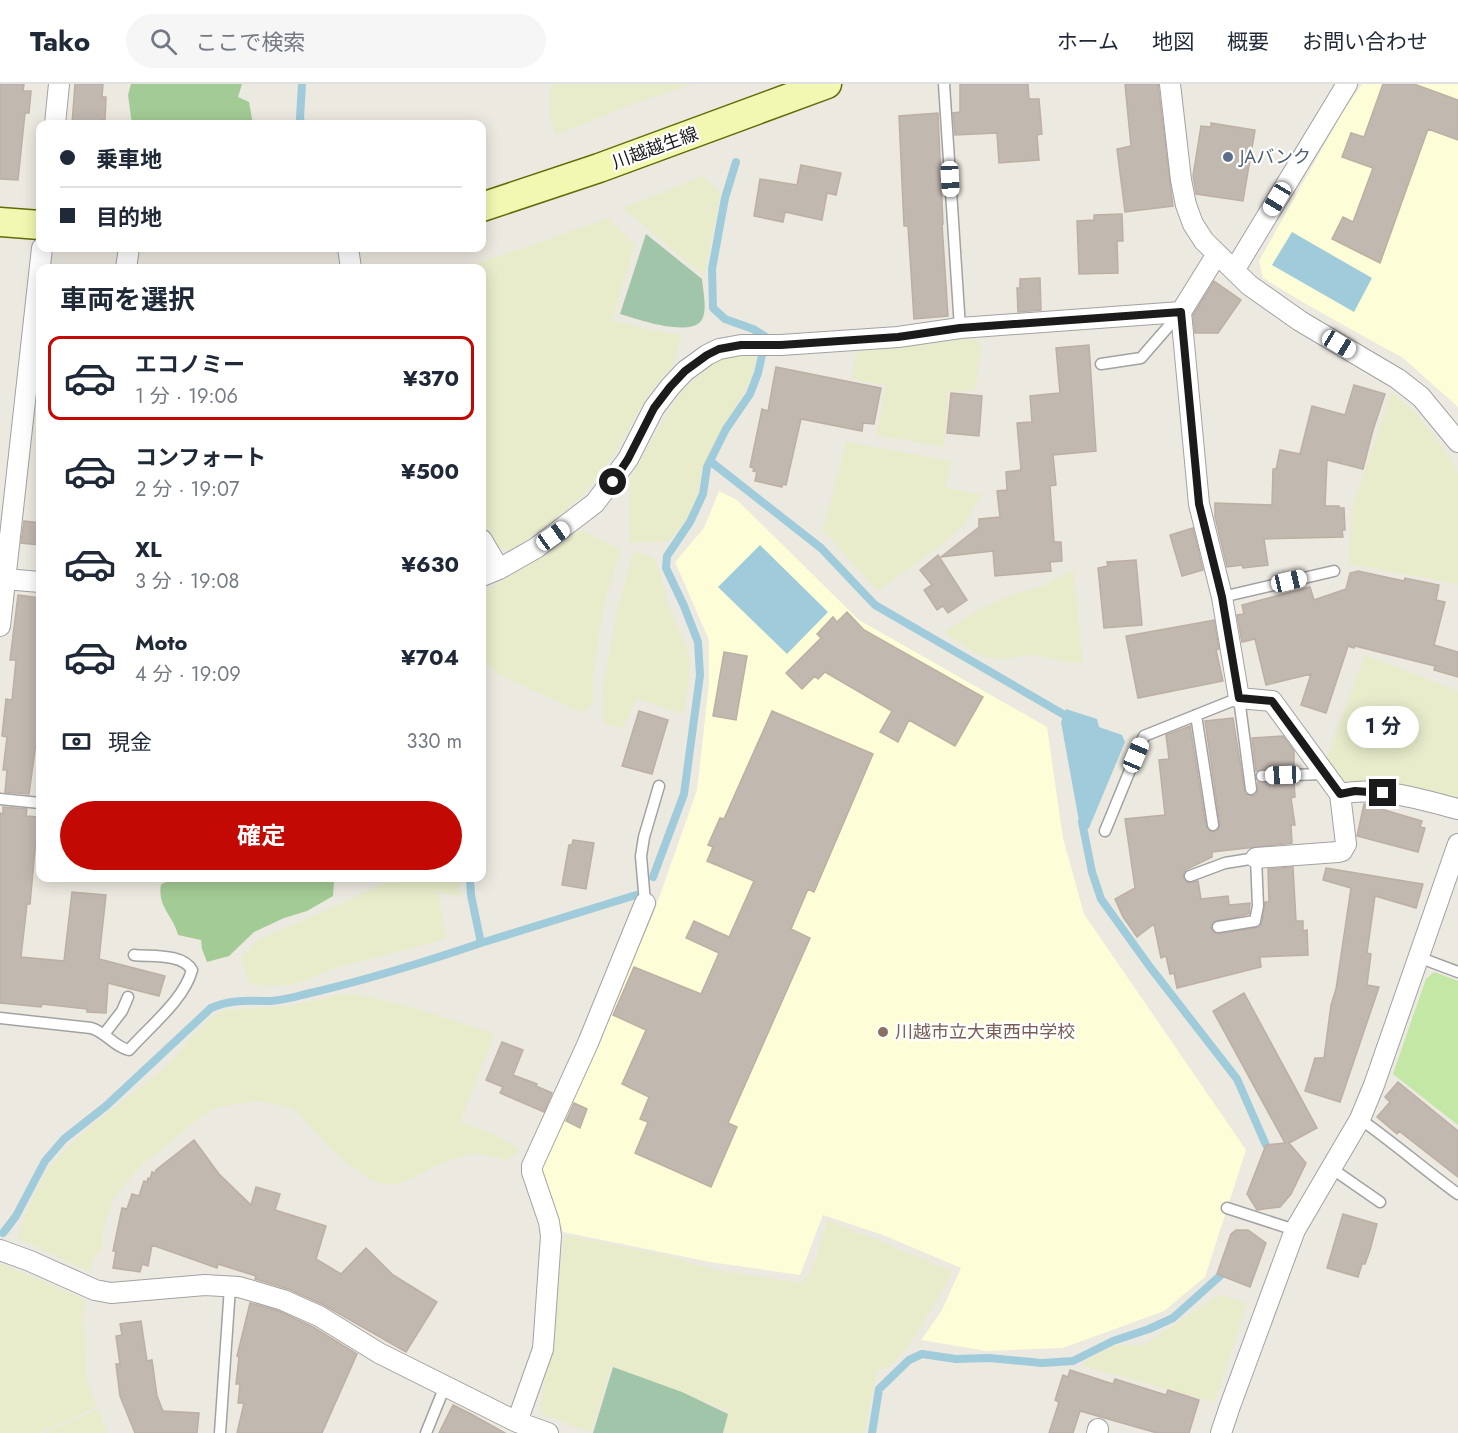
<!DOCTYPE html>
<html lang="ja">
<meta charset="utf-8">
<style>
body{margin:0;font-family:Jost,"Noto Sans JP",sans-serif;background:#f6f6f7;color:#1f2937;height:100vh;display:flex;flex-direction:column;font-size:22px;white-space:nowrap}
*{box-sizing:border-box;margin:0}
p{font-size:20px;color:#747a83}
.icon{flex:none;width:33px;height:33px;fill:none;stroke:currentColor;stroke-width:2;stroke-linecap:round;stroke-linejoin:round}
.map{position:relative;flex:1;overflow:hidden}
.sheet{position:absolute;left:36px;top:180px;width:450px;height:618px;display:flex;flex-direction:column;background:#fff;border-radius:12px;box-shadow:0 3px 15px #0003}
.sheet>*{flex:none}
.banner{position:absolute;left:36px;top:36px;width:450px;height:132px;border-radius:12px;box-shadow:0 3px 15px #0003;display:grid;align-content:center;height:132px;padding:0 24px;background:#fff}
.end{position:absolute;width:27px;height:27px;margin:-14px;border:8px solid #1b1b1b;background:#fff;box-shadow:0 0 0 3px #fff}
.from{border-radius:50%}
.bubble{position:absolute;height:42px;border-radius:21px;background:#fff;box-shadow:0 3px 15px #0003;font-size:20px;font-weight:700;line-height:42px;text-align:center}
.car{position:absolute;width:18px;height:36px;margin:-18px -9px;border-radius:8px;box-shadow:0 0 4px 2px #0007;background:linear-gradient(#fff 24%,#345 0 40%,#fff 0 76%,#345 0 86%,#fff 0)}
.banner b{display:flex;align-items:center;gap:21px;height:57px;font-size:22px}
.banner b+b{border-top:2px solid #e0e1e3}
.banner i{width:15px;height:15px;background:#1f2937}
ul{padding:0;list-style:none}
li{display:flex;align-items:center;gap:18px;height:84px;margin:0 12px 9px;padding:0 12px;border:3px solid transparent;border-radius:12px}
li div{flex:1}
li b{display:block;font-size:22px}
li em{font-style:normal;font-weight:700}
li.active{border-color:#c20903}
li>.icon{width:54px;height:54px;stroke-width:1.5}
h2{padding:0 24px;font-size:27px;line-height:72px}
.pay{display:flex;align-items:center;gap:15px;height:66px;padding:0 24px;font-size:22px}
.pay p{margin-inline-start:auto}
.button{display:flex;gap:12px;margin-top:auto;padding:12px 24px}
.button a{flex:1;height:69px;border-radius:36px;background:#c20903;color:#fff;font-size:24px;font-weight:700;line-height:69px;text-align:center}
header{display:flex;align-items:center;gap:36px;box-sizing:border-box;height:84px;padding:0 30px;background:#fff;border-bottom:2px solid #e0e1e3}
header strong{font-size:28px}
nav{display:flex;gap:33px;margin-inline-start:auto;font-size:21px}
.search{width:420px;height:54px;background:#f6f6f7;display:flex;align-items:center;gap:15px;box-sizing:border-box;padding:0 21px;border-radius:33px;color:#747a83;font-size:22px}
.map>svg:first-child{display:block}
.education{fill:#fdfed7}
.farmland{fill:#e8eccb}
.grass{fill:#c3e7a5}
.forest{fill:#a3cb95}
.cemetery{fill:#a1c5a8}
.water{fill:#a0cbda}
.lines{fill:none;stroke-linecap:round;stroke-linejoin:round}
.stream{stroke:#a0cbda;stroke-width:8}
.building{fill:#c1b8b0;stroke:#bdafa3;stroke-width:1.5}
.lane-casing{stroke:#a2a2a2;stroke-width:13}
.street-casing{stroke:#a2a2a2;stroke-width:22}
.secondary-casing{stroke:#5f6d06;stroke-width:31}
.lane{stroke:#fff;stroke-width:10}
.street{stroke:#fff;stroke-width:20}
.secondary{stroke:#f2f8b2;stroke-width:28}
.route{stroke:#1b1b1b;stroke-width:8}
.service-dot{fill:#5c6f8a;stroke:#fff;stroke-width:2}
.education-dot{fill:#8d6e63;stroke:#fff;stroke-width:2}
.labels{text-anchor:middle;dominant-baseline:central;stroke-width:4.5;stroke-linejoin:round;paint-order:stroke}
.street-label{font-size:18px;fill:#1b1b1b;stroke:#fff}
.service-label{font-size:18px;fill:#4e5e75;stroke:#fff;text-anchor:start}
.education-label{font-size:18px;fill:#785e54;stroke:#fff;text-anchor:start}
</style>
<header>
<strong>Tako</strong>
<div class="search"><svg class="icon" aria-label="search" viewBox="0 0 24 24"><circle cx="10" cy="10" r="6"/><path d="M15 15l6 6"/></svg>ここで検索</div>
<nav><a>ホーム</a><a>地図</a><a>概要</a><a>お問い合わせ</a></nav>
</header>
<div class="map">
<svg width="1458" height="1349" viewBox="0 0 1458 1349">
<rect width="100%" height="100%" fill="#ece9e0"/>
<path class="education" d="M1362 0H1458V323L1403 274 1311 223 1263 194 1259 177 1341 31Z
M719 407 737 416 859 536 1047 643 1063 754 1084 830 1246 1066 1205 1193 1164 1227 1063 1264 986 1267 921 1256 942 1226 961 1184 883 1151 823 1131 800 1191 710 1178 563 1148 542 1085 653 831 697 706 709 599V556L675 478 704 444Z"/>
<path class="farmland" d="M551 0H693L628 22 558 50H555L550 34Z
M702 92 721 109 704 192 623 124Z
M608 134 635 161 612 236 650 246 682 251 673 282 652 305 610 376 582 412 553 437 511 466 497 464 482 436V184H452L470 181 535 160Z
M970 255 977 256 981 263 975 307H948L944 363 876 351 886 302 852 295 856 268Z
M756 268 753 291 702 385 697 413 683 442 668 457 630 459V394L679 310 716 277Z
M1392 308 1412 326 1433 351 1452 377 1458 391V500L1349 480 1352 424Z
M846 358 951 377 945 403 981 411 964 441 937 464 878 507 823 446Z
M581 446 621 466 604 520 593 589V618L583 629 497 590 482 576V508L549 469Z
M634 467 654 474 660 487 666 515 690 573 688 604 683 630 636 614 623 645 604 639 603 606 617 526Z
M1073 486 1083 579 1065 578 1035 571 997 575 983 573 947 551V546L980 525 1012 511 1043 502Z
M1365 571 1458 607V717L1359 699H1340L1325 678Z
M394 794H460V813L438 808 446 855 332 885 297 900 271 902 250 900 241 874 258 856 343 819Z
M341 910H356L412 923 494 950 460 1038 486 1047 519 1064V1067L507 1076 474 1069 440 1080 401 1099 389 1101 373 1097 347 1079 327 1061 299 1030 291 1024 260 1017 236 1020 219 1023 202 1032 137 1085 114 1114 103 1144 102 1164 93 1175 90 1188 17 1154 28 1123 46 1087 64 1067 88 1044 161 987 176 973 192 952 211 934 225 926 291 922Z
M828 1136 952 1187 947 1199 910 1260 890 1282 877 1287 864 1349H722L728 1327 611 1282 591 1348 540 1329 564 1151 674 1173 714 1186 802 1199 813 1182Z
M0 1179 82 1214 85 1219 83 1231 87 1299 97 1323 39 1349H0Z
M1222 1211 1247 1219 1215 1318 1083 1282 1085 1277 1113 1261H1144L1214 1214Z
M98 1325 107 1349H44Z"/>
<path class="grass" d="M1434 888 1458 897V1041L1393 990 1426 895Z"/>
<path class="forest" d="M131 0H242L238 13 249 18 253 40H132L128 11Z
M178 794 205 796 207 794H340L334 797 333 812 307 827 284 834 254 848 229 872 207 878 202 865 201 856 178 851C173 831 157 823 161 800Z"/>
<path class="cemetery" d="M646 150 702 195C703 206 708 228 701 237 688 253 637 235 620 230Z
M613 1283 682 1308 728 1330 723 1349H593Z"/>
<path class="water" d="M1292 148 1372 194 1354 228 1272 181Z
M760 461 828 528 787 570 718 503Z
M1066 625 1097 635 1099 643 1122 651 1125 658 1089 744 1081 748 1061 638Z"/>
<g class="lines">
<path class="stream" d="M301 40 300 34 302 0
M736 78 725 114 712 185 713 224 725 235 753 245 766 253 758 289 750 310 726 345 710 377 821 464 875 521 1068 633V637
M1082 738 1092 788 1101 815 1150 883 1237 995 1266 1061
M653 793 684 710 700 591 698 558 684 522 666 484 667 472 690 438 703 410 707 383 710 377
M481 859 636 811
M3 1149 16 1132 45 1077 64 1055 106 1022 211 924C231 915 249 917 270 917 281 916 292 914 302 911 363 897 422 879 481 859L471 811 470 794
M872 1349 879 1305 909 1276 922 1270 956 1275 989 1274 1042 1279 1073 1277 1113 1257 1149 1245 1173 1234 1221 1191"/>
</g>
<path class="building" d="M0 0H24L23 7H31L29 29H25L18 96 0 95Z
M75 0H103L102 13H106L105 36H100V40H72Z
M960 0H1028L1029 15H1039L1042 50 1037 51 1039 76 999 79 997 49 955 51 953 29 960 28Z
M1125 0H1158L1173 122 1125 128 1117 65 1131 62Z
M1383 0H1414L1458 16V56L1428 45 1380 179 1332 155 1343 133 1353 138 1373 84 1342 73 1351 49 1364 53Z
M938 29 943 140H942L948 232 914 235 908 142H904L899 32Z
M1211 39 1255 46 1243 117 1196 110 1193 92 1201 42 1211 43Z
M801 81 841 89 836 111 827 109 822 136 785 128 783 138 754 132 760 95 797 101Z
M1122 130 1123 157H1117L1118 189 1079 190 1077 137 1094 136V131Z
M1040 194 1041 226 1018 228 1017 204H1020V195Z
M1214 197 1241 216 1218 249H1195L1193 231Z
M1089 261 1096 367 1053 371 1056 401 1050 402 1054 458H1061L1062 477 1050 478 1051 487 995 492 993 467 941 473 979 443V435L1000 433 997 407 1007 406 1006 388 1021 386 1017 339 1032 338 1030 312 1060 309 1056 264Z
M776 283 881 304 874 340 863 339 862 347 801 335 786 401 783 400 782 403 755 397 757 388 753 387 754 384 750 383 762 325 768 327Z
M1354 301 1385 310 1373 346 1363 385 1327 376 1325 422H1339V424H1344L1345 446H1342L1343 453 1264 455 1268 481 1243 484 1242 481 1227 483 1215 433V419L1272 421 1273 385H1276L1280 366 1300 370 1312 322 1345 331Z
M951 309 982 312 979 352 947 349Z
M24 437 40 439V461L21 459Z
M1193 444 1203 486 1182 492 1170 451Z
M938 471 967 516 948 529 943 522 937 526 924 506 932 501 920 486Z
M1136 476 1142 541 1104 544 1098 484 1108 482 1107 478Z
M1358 487 1404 497 1405 494 1439 501 1436 516 1445 518 1434 561 1458 568V593L1434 586 1435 582 1355 562 1354 564 1348 562 1326 629 1301 621 1311 590 1266 601 1255 555 1242 558 1237 531 1244 530 1242 521 1310 503 1314 516 1346 505 1350 489Z
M18 511 40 514V651H37L29 710 5 708 7 686H3L7 653 2 652 6 615 12 616 16 576H10Z
M847 528 864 546 983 613 955 662 909 636 898 658 880 648 892 627 825 588 818 595 815 592 802 605 786 589 821 554 817 550 833 533 837 538Z
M1214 536 1219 565 1216 566 1223 597 1138 614 1126 552Z
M724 568 747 572 736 636 713 632Z
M639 627 668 636 652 690 622 682Z
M772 627 873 670 814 808 808 805 791 845 810 854 728 1039 737 1043 711 1103 635 1069 648 1038 640 1035 649 1013 622 1000 646 946 613 931 634 883 701 910 719 869 686 854 694 837 729 853 754 797 707 777 713 763 708 761 720 734 724 735Z
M1233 634 1245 710 1251 712 1256 711 1258 705V698H1294L1295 713 1291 714 1295 741H1291L1292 759 1212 768V773L1187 785 1184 788 1183 794 1188 799 1198 797 1201 815 1228 812 1229 821 1250 819 1249 830 1213 838 1211 844 1212 847 1219 850 1260 843 1262 838 1265 818H1269L1268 785 1293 783 1296 837H1303V847L1307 846 1308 871 1260 873 1261 883 1177 904 1174 889 1170 890 1166 872 1161 874 1154 840 1137 853 1123 833 1115 815 1135 804 1125 735 1165 731 1159 676 1169 675 1166 651 1190 642 1206 742 1211 748 1218 746 1220 740 1205 637Z
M1283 652 1294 667V683L1262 685 1256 687 1252 654Z
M1364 720 1422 737 1420 743 1425 744 1418 768 1357 752Z
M3 723 27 725 26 732 38 733 30 820H27L21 873 64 877 72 808 106 811 99 875 165 892 159 912 108 899 106 929 87 928V925L42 920 41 923 0 919V729L3 730Z
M573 756 594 759 586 805 562 801 569 761H572Z
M1326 784 1423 800 1416 824 1375 812 1367 869 1371 870 1367 901 1379 903 1340 1018 1305 1007 1315 974H1324L1331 921 1336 905 1351 804 1323 796Z
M1244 909 1317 1044 1289 1059 1306 1079 1291 1110 1280 1123 1257 1126 1247 1110 1266 1061 1285 1059 1213 927Z
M502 958 523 966 513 991 537 1000 536 1002 552 1009 544 1028 500 1009 503 1003 486 996Z
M1398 998 1458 1047V1093L1399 1047 1397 1050 1377 1033 1390 1018 1385 1013Z
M574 1019 587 1025 580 1044 566 1037Z
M194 1056 219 1090 251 1121 256 1103 280 1110 275 1126 326 1142 316 1175 341 1190 366 1164 393 1191 437 1218 406 1268 324 1221 288 1205 255 1195 256 1192 218 1180 217 1184 152 1161 148 1182 142 1180 140 1188 113 1184 116 1167H113L122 1124 127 1125 132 1110 139 1112 144 1097 147 1098 148 1094 150 1095 152 1088 155 1089 156 1086Z
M1343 1130 1377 1140 1370 1166 1365 1180H1362L1358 1193 1327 1184Z
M1236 1146H1248L1266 1159 1250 1203 1217 1190 1231 1150Z
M250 1219 279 1227 313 1243 357 1270 322 1349H237L244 1319H238L240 1300H236L239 1273 237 1272Z
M141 1237 147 1277 152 1276 157 1312 163 1327 199 1329 197 1349H135L120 1312 116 1280H120L116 1252 122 1251 120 1240Z
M1070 1286 1113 1300 1115 1295 1166 1311 1168 1306 1199 1316 1189 1349H1157L1080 1327 1073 1349H1049L1059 1318 1055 1316 1063 1291 1068 1293Z
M453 1321 471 1330 505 1349H439Z"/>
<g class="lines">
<g class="lane-casing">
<path id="lane" d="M944 0 960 244
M1101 280 1141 274 1181 228
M1222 513 1334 487
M1196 631 1213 741
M1262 692 1324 690
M0 715 40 719
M1105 747 1144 652 1239 614 1251 705
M1190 792 1225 779 1256 774 1258 822 1255 837 1218 843
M645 819 641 772 644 753 659 702
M1418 873 1458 888
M0 934 91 944C106 948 114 963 129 966 149 943 184 916 192 886 182 869 151 873 134 871
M105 949 122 927 128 913
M1360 1035C1394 1059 1425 1086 1458 1110
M1331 1084 1380 1118
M1227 1124 1295 1146
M220 1349 230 1203
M426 1349 445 1302"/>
</g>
<g class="street-casing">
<path id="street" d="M1170 0 1181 96 1186 121 1193 140 1204 157 1249 201 1300 237 1398 295 1421 313 1458 358
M55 40 59 0
M348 164 351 184
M1217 170 1181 228 1199 420 1222 513 1239 614 1272 617 1340 710 1346 760 1342 767 1338 768 1256 774
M126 184 129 164
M1235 185 1347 0
M482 456 499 485
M482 492 499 485 536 464 595 419 628 375 654 324 670 303 685 287 707 271 719 265 741 261H781L898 253 960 244 1181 228
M5 495 40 498
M0 542 42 164
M1340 710C1379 702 1420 715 1458 725
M0 1166 30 1177 95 1206 111 1209 205 1201 239 1203 283 1216 319 1232 379 1269 517 1338 548 1349
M517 1338 543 1265 551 1152 549 1138 532 1088V1082L588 959 645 819
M1097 1349 1098 1345
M1221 1349 1230 1322 1295 1146 1360 1035 1374 1001 1458 760"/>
</g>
<g class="secondary-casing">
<path id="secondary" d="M482 123 599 84 827 0
M0 138 40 141"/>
</g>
<use href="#lane" class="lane"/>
<use href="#street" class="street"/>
<use href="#secondary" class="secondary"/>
</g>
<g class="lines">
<path class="route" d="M613 398 628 375 654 324 670 303 685 287 707 271 719 265 741 261H781L898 253 960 244 1181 228 1199 420 1222 513 1239 614 1272 617 1340 710 1355 707 1383 709"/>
</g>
<circle class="service-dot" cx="1228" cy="73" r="6"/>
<circle class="education-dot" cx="883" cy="948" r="6"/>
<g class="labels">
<g class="street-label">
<text transform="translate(655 64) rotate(-20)">川越越生線</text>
</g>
<g class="service-label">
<text x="1240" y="73">JAバンク</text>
</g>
<g class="education-label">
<text x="895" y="948">川越市立大東西中学校</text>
</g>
</g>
</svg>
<i class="end from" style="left:613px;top:398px"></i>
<i class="end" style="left:1383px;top:709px"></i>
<div class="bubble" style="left:1347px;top:622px;width:72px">1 分</div>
<i class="car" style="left:950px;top:95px;rotate:177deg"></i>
<i class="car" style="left:1277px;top:115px;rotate:211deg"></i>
<i class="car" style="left:1339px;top:260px;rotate:121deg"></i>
<i class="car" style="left:553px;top:452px;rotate:55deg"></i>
<i class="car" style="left:1289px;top:497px;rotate:77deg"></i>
<i class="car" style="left:1136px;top:671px;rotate:23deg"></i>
<i class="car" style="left:1283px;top:691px;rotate:268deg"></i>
<div class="banner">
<b><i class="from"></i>乗車地</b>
<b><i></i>目的地</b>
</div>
<section class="sheet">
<h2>車両を選択</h2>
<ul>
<li class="active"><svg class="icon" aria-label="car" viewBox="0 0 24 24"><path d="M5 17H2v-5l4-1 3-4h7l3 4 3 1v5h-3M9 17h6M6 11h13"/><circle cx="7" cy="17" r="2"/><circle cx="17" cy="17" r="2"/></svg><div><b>エコノミー</b><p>1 分 · 19:06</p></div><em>¥370</em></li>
<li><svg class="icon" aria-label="car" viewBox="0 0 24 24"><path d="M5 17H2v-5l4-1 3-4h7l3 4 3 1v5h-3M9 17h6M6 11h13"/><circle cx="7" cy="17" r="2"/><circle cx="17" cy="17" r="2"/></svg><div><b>コンフォート</b><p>2 分 · 19:07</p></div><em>¥500</em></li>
<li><svg class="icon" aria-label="car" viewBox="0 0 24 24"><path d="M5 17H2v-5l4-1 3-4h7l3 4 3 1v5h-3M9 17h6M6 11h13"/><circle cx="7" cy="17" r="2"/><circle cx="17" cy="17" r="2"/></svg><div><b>XL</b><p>3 分 · 19:08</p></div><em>¥630</em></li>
<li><svg class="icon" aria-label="car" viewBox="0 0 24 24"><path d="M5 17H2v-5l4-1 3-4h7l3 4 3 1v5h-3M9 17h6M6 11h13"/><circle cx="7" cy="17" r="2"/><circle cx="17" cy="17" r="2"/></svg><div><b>Moto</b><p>4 分 · 19:09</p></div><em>¥704</em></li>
</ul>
<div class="pay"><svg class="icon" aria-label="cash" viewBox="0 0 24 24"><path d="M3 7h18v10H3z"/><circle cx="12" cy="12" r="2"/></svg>現金<p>330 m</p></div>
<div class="button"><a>確定</a></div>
</section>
</div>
